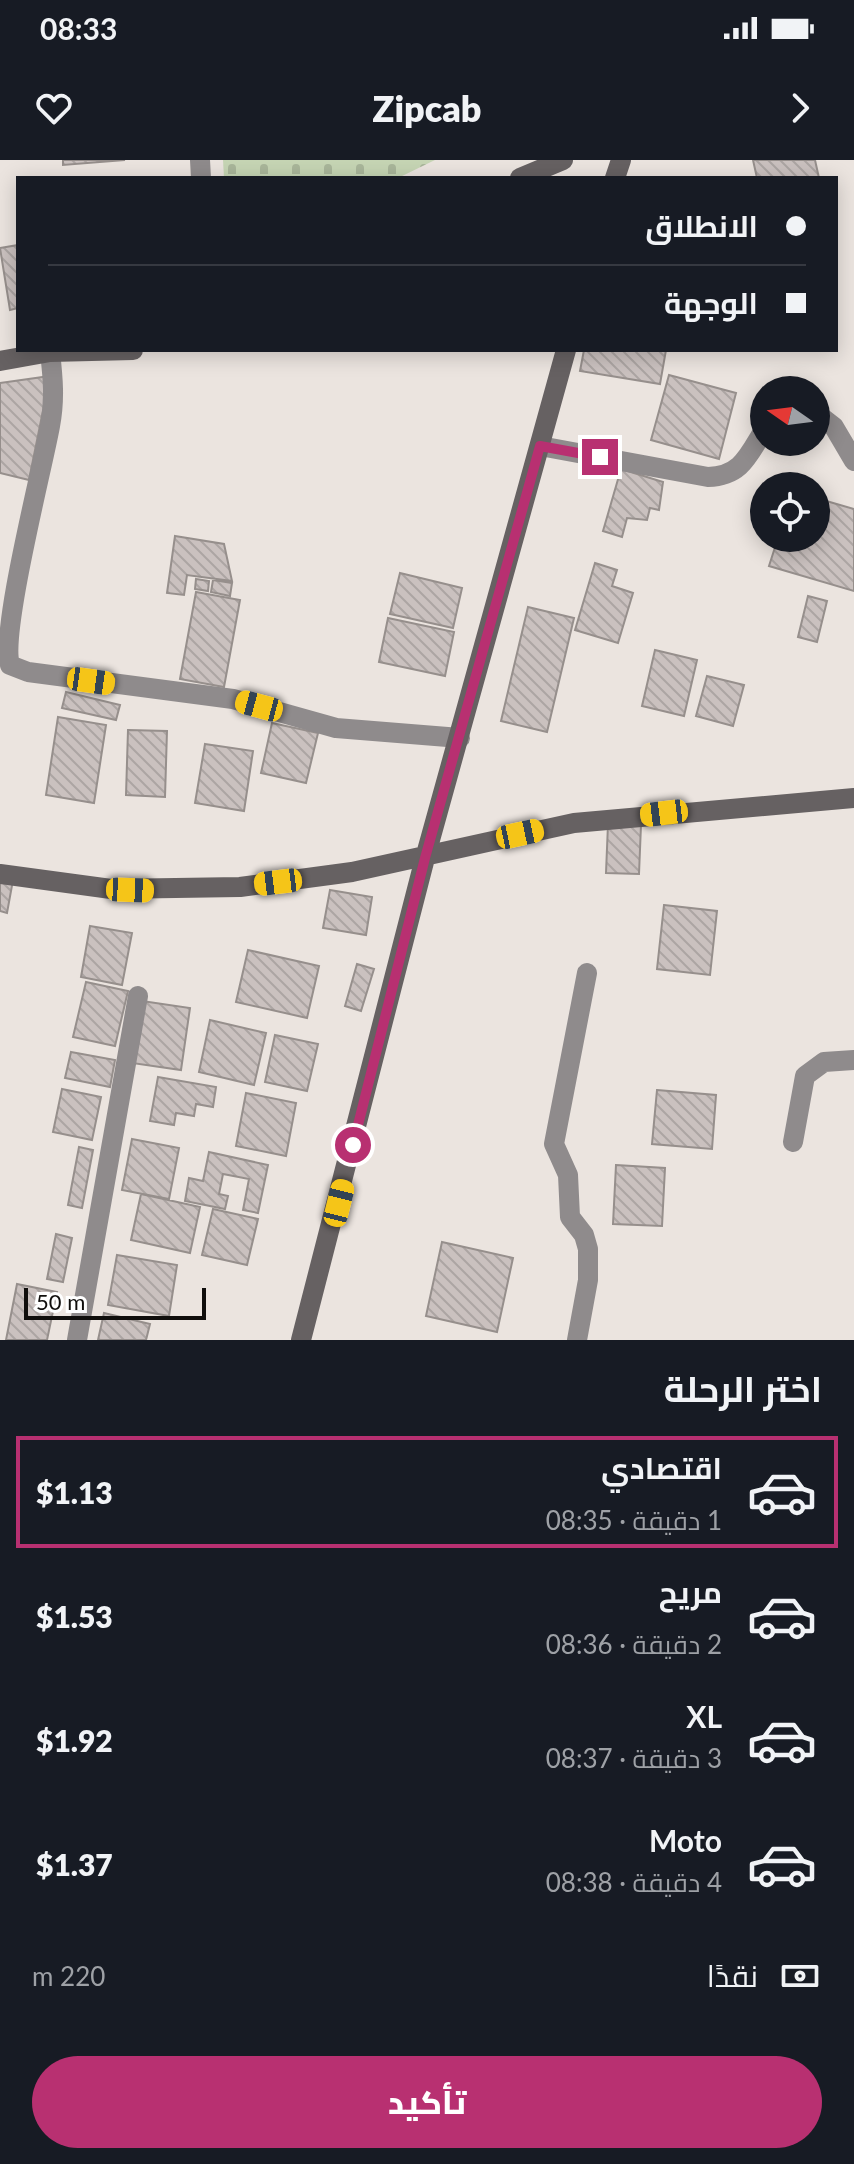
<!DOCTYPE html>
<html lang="ar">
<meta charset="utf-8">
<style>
body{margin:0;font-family:Lato,Cairo,sans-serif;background:#20242c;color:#f1f3f6;direction:rtl;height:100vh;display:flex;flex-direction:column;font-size:30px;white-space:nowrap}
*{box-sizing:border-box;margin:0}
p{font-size:26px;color:#9ea1a6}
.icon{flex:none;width:44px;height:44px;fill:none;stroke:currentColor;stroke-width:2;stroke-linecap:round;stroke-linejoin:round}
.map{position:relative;height:1180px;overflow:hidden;direction:ltr}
.panel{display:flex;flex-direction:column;background:#171b24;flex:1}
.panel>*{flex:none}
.guide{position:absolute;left:16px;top:16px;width:822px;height:176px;border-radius:0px;box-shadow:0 4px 20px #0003;direction:rtl;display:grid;align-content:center;height:176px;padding:0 32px;background:#171b24}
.needle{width:52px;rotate:284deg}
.tools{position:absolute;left:750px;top:216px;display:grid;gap:16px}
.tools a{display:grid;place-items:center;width:80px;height:80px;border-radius:50%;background:#171b24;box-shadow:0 4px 20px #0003;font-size:40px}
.scale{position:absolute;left:24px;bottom:20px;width:182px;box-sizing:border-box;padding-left:8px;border:4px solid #100e0c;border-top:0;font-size:22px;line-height:28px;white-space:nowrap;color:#100e0c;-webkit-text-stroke:6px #fff;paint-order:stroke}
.end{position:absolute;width:36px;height:36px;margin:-18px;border:10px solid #b83071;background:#fff;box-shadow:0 0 0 4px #fff}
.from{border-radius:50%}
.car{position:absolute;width:24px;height:48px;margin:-24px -12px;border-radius:10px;box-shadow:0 0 6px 2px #0007;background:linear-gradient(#f5c518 24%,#345 0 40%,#f5c518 0 76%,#345 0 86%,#f5c518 0)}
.guide b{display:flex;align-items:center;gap:28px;height:76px;font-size:30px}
.guide b+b{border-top:2px solid #363941}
.guide i{width:20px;height:20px;background:#f1f3f6}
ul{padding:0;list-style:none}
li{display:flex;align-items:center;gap:24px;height:112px;margin:0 16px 12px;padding:0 16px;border:4px solid transparent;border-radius:0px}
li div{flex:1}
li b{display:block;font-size:30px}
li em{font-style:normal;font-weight:800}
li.selected{border-color:#b83071}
li>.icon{width:72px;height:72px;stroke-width:1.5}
h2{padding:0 32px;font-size:36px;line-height:96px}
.pay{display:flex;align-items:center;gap:20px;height:88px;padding:0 32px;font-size:30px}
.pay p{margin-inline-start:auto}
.button{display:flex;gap:16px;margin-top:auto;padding:16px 32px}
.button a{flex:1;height:92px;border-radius:48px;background:#b83071;color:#fff;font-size:32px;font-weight:800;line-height:92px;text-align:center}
.status{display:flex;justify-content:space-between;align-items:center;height:56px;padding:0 40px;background:#171b24;direction:ltr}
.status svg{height:22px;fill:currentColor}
header{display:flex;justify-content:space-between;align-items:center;height:104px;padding:0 32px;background:#171b24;font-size:36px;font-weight:800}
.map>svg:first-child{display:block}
.cemetery{fill:url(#cemetery-stones)}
.building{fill:url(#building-back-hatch);stroke:#968f8c;stroke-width:2}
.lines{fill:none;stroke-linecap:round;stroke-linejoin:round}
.street{stroke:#8f8b8c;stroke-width:20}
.secondary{stroke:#666162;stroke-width:20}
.route{stroke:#b83071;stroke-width:10}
</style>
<div class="status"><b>08:33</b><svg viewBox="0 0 49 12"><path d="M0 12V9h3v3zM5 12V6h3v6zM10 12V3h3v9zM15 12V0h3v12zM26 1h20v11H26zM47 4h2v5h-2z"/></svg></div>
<header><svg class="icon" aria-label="forward" viewBox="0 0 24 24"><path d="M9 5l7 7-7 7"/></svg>Zipcab<svg class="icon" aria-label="heart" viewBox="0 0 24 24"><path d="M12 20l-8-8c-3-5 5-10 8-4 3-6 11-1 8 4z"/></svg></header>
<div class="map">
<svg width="854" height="1180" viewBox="0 0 854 1180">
<defs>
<pattern id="cemetery-stones" width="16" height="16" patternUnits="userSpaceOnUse" patternTransform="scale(2)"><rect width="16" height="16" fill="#c6d5b4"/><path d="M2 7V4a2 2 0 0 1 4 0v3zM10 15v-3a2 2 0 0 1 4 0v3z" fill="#a9b69a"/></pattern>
<pattern id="building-back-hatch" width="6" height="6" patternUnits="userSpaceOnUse" patternTransform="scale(2)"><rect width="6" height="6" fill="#cac1bf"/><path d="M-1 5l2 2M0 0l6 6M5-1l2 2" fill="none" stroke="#aca5a3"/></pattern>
</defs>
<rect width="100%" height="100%" fill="#ebe4df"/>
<path class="cemetery" d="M223 0H435L398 18H224Z"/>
<path class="building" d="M63 0H125L63 5Z
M753 0H815L819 18H757Z
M18 85V148L10 150 0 88Z
M584 190H666L660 224 580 211Z
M669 215 736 233 719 299 651 280Z
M50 216 29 320 0 313V223Z
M621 309 663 322 659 350 650 348 647 360 627 358 622 377 603 371Z
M816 338 854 349V431L769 406 778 378H816Z
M175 376 224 384 232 421 187 415 184 435 167 433Z
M595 403 617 410 612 426 633 433 618 483 575 470Z
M400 413 462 428 453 468 390 454Z
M196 419 209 421 208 431 195 429Z
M213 420 232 423 230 436 211 432Z
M196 432 240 440 224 527 180 519Z
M808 436 827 441 817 482 798 477Z
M528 447 574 458 547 572 501 561Z
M388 458 454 472 445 516 379 502Z
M655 490 697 500 684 556 642 546Z
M707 516 744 525 733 566 696 556Z
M66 532 120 545 116 560 62 548Z
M58 557 106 565 94 643 46 635Z
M272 563 318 573 306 623 261 613Z
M128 570 167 571 165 637 126 635Z
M205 584 253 591 244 651 195 643Z
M608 664 641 665 639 714 606 713Z
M0 718 13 720 7 753 0 751Z
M330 730 372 737 366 775 323 768Z
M664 745 717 751 710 815 657 809Z
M90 766 132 773 122 825 81 817Z
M248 790 319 806 307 858 236 842Z
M357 804 374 809 361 851 345 846Z
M86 822 128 831 115 886 73 877Z
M142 841 190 848 181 910 132 903Z
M210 860 266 873 254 925 199 912Z
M275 875 318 884 307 931 265 922Z
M71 892 115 900 110 927 65 918Z
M158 917 216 927 213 947 196 944 194 956 176 953 174 965 150 961Z
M62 929 101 937 92 980 53 972Z
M657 930 716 935 712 989 652 984Z
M246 933 296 943 286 996 236 986Z
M132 979 179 988 169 1039 122 1030Z
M79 987 93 990 82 1048 68 1045Z
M209 992 268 1005 258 1053 243 1050 249 1019 223 1014 219 1034 228 1036 225 1049 185 1041 189 1018 203 1021Z
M616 1005 665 1008 662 1066 613 1064Z
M141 1034 200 1047 190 1093 131 1080Z
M213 1049 258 1059 247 1105 202 1095Z
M56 1074 72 1078 63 1122 47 1119Z
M442 1082 513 1098 497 1172 426 1156Z
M117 1095 177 1105 169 1156 108 1145Z
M17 1124 57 1132 47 1180H6Z
M104 1153 150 1164 146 1180H98Z"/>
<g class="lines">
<path class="street" d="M200 0 201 18
M50 192C53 218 55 240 50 266 42 310 0 473 10 505L28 512 233 539 336 568 460 578
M816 253 834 267 854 301
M540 286 708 317C741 316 748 296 764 270
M793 982 805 916 824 902 854 900
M77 1180 138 836
M577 1180 588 1120V1089L584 1075 570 1057 568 1015 554 984 587 813"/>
<path class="secondary" d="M520 18 563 0
M615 18 621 0
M0 201 50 192 133 190
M0 714 111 729 240 727 352 712 574 663 854 638
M301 1180 425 698 566 190"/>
</g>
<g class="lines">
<path class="route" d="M353 985 425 698 540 286 600 297"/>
</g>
</svg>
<div class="tools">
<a><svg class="needle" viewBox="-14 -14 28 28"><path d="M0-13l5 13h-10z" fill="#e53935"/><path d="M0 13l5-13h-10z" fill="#9ea1a6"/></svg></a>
<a><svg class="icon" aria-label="locate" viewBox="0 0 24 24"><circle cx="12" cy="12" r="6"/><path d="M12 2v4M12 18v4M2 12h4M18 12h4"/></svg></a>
</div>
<div class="scale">50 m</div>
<i class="end from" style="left:353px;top:985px"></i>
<i class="end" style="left:600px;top:297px"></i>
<i class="car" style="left:91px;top:521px;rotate:98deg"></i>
<i class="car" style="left:259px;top:546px;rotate:285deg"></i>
<i class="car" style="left:664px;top:653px;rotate:263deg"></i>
<i class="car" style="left:520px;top:674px;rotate:78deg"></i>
<i class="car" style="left:278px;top:722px;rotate:263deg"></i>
<i class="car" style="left:130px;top:730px;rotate:92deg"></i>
<i class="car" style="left:339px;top:1043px;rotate:14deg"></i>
<div class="guide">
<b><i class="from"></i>الانطلاق</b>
<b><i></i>الوجهة</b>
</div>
</div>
<section class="panel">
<h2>اختر الرحلة</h2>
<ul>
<li class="selected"><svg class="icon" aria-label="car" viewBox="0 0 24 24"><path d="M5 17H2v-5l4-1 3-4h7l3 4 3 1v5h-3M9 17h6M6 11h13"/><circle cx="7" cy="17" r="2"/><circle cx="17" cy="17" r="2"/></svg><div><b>اقتصادي</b><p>1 دقيقة · 08:35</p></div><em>$1.13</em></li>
<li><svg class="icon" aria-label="car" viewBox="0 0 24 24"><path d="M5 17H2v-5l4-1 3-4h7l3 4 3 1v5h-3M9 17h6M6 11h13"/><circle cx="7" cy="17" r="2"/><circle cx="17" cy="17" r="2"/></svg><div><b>مريح</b><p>2 دقيقة · 08:36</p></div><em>$1.53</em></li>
<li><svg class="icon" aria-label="car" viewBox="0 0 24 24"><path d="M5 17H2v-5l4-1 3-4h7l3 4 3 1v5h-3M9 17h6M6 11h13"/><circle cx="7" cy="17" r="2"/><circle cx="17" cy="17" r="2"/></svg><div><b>XL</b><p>3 دقيقة · 08:37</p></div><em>$1.92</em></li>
<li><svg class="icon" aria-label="car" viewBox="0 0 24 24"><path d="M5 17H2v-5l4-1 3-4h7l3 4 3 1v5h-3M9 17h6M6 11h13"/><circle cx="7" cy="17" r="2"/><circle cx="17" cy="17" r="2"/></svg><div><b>Moto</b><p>4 دقيقة · 08:38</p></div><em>$1.37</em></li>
</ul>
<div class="pay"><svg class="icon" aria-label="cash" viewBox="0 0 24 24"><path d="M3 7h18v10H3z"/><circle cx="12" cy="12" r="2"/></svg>نقدًا<p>220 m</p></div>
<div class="button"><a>تأكيد</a></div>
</section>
